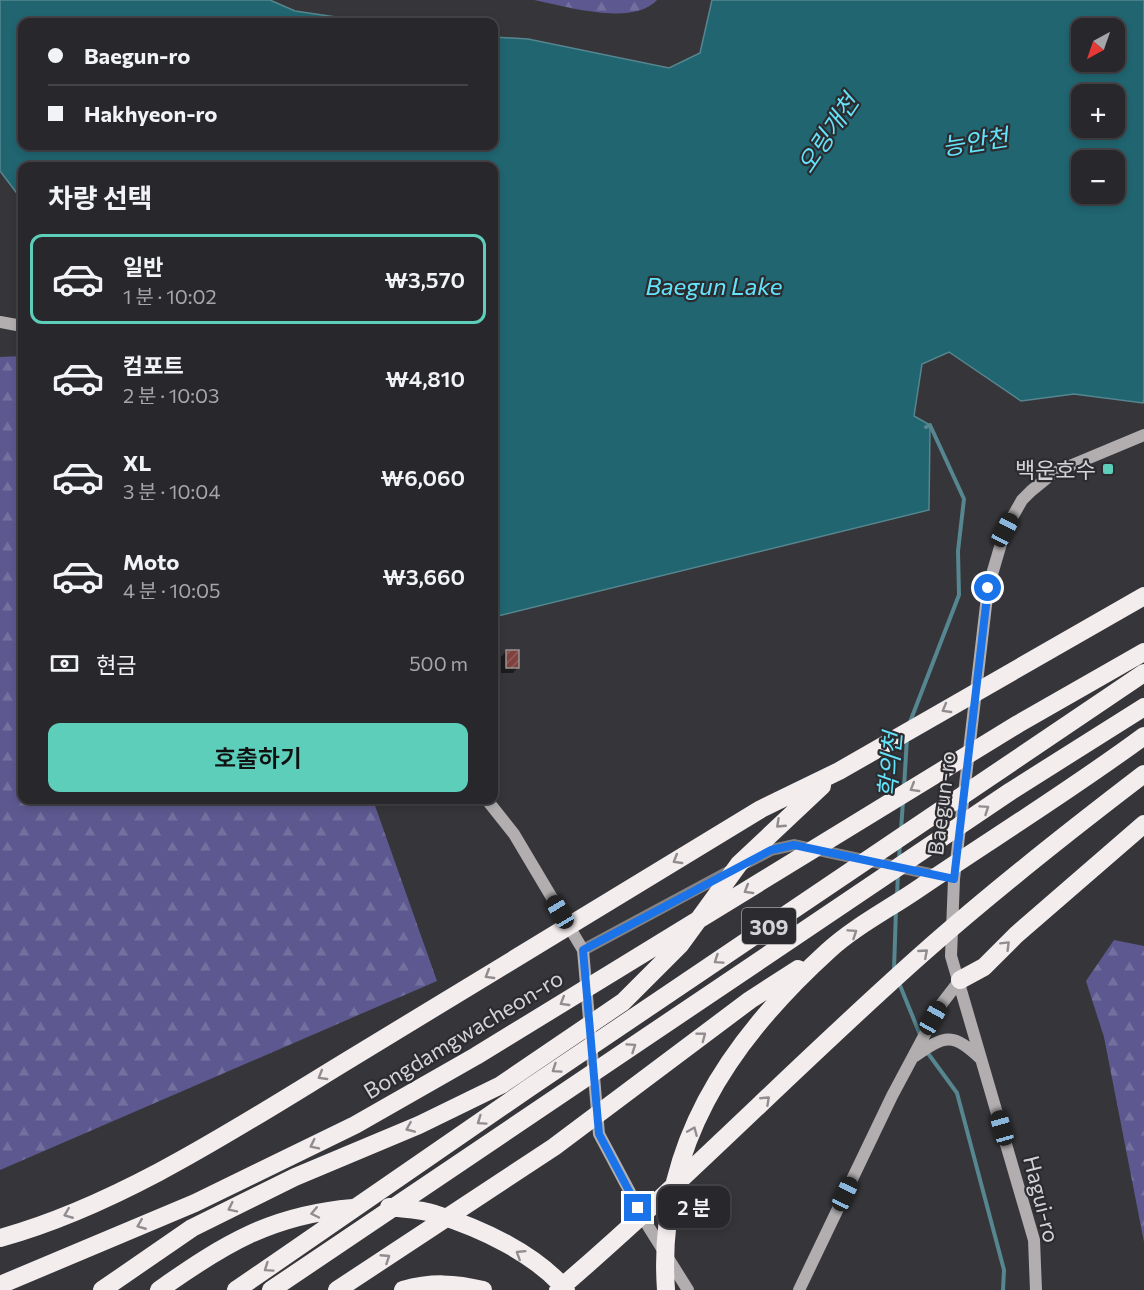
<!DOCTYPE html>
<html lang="ko">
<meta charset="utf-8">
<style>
body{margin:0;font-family:Commissioner,"Noto Sans KR",sans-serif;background:#303034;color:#f1f3f6;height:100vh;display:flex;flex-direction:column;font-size:22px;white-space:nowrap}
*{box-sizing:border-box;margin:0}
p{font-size:20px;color:#a5a6a9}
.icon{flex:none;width:33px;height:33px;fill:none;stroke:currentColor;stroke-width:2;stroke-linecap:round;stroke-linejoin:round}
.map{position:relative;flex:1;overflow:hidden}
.drawer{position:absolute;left:18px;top:162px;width:480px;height:642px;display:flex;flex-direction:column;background:#28282c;border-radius:12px;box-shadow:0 3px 9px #0003,0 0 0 2px #444448}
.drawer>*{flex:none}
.hud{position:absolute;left:18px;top:18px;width:480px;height:132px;border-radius:12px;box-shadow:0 3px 9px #0003,0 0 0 2px #444448;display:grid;align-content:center;height:132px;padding:0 30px;background:#28282c}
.needle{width:39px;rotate:220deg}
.controls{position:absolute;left:1071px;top:18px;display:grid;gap:12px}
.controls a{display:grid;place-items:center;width:54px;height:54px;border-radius:12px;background:#28282c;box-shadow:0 3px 9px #0003,0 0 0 2px #444448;font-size:30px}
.end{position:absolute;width:27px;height:27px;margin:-14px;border:8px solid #1a73e8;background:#fff;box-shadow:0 0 0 3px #fff}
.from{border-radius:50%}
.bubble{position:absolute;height:42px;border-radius:12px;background:#28282c;box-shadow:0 3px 9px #0003,0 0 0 2px #444448;font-size:20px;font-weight:600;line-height:42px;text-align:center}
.car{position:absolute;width:18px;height:36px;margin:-18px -9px;border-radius:8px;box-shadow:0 0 4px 2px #0007;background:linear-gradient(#222 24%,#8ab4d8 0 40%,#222 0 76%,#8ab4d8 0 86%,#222 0)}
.hud b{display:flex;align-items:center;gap:21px;height:57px;font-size:22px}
.hud b+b{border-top:2px solid #444448}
.hud i{width:15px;height:15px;background:#f1f3f6}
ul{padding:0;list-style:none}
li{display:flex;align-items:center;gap:18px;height:90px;margin:0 12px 9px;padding:0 18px;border:3px solid transparent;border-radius:12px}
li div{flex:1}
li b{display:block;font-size:22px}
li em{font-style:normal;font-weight:600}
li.active{border-color:#5cceba}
li>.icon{width:54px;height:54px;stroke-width:1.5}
h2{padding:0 30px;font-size:27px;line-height:72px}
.pay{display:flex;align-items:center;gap:15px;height:66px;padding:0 30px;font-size:22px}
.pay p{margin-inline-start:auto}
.cta{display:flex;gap:12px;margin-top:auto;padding:12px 30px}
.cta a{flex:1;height:69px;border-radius:12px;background:#5cceba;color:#111;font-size:24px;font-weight:600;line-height:69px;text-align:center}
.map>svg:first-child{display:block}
.forest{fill:url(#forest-firs)}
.water{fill:#206570;stroke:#56868f;stroke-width:1.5;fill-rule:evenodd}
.shadow{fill:#0007}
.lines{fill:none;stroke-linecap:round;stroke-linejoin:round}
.stream{stroke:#56868f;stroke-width:4}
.building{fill:url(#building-hatch);stroke:#999393;stroke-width:1.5}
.street{stroke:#868384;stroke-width:12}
.secondary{stroke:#b2aeaf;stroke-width:12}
.highway{stroke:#f4edee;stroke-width:18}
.oneway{stroke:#908c8f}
.route{stroke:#1a73e8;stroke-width:8}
.poi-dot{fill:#5cceba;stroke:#2c2c30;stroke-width:2}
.labels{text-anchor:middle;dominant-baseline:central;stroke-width:4.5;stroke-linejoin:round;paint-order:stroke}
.shield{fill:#2c2c30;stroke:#a2a2a5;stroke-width:1.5}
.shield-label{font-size:21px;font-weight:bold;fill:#d4d4d7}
.poi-label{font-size:22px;fill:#d4d4d7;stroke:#2c2c30;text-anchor:end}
.street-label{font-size:22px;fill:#d4d4d7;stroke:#2c2c30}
.water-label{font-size:24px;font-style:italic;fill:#64e4fa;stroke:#2c2c30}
</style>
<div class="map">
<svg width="1144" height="1290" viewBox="0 0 1144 1290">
<defs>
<pattern id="forest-firs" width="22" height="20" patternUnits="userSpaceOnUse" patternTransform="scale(1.5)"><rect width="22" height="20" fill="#5d5990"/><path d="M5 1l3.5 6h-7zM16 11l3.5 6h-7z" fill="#73709f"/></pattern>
<pattern id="building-hatch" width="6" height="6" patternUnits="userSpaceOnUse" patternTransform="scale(1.5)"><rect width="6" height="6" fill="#7f413e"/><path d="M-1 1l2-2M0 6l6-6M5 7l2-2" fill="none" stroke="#905c59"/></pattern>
</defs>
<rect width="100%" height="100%" fill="#36363a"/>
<path class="forest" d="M534 0H657C632 27 566 6 534 0Z
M22 356V800H373L437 981 0 1170V357Z
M1114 940 1144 946V1242L1104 1037 1086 981Z"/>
<path class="water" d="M0 0H270L295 11 370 22H22V146H494V37L528 39 669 68 700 53 712 0H1144V399L1143 403 1074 394 1021 401 949 352 922 364 914 416 930 425 929 510 494 617V166H22V200L0 171ZM1082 28H1114V62H1082ZM1082 94H1114V128H1082ZM1082 160H1114V194H1082Z"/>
<path class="shadow" d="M506 651 518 667 513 673H501V657Z"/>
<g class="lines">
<path class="stream" d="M910 722 959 595 958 551 964 499 930 425 926 427
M904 788 907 738
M901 830 903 801
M899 860 900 843
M897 896 898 873
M894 970 896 909
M899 983 921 1037
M927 1052 957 1093 1004 1270 1003 1290"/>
</g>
<path class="building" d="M506 650H519V668H506Z"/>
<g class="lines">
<path class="street" d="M748 862 771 850 794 845 940 876
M583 950 730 871"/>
<path class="secondary" d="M0 322 22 326
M487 800 514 834 583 950 599 1134 648 1226 688 1290
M915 1056C946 1034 953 1033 981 1059
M799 1290 892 1096 940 1006 960 980
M1036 1290 1034 1240 951 956 954 879 988 588 1005 530 1022 500 1031 491 1053 473 1144 435"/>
<path class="highway" d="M960 980 984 967 1016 935 1144 824
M389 1207C404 1209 421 1209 435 1214 480 1228 535 1253 566 1290
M0 1238C121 1205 243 1124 350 1059 487 976 624 893 761 809L839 771 1144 596
M0 1285 195 1203 355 1125 476 1056 1018 724 1144 652
M102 1290 192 1228 295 1177 419 1125 501 1085 623 1002 680 945 739 864 822 786
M159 1290C224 1244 271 1215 353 1208
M236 1290 529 1088 1144 673
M271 1290 1011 791 1144 707
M337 1290 554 1147 750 1000 798 969
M403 1290C431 1282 455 1283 483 1290
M558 1290C684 1182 798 1064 922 954 993 891 1068 832 1144 774
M666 1290C656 1149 728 1042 828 951 854 927 889 909 918 889 993 838 1071 790 1144 736"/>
</g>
<defs><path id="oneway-chevron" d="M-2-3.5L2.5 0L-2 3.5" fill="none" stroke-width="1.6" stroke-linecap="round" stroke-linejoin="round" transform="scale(1.5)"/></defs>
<g class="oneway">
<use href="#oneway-chevron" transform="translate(946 709) rotate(150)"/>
<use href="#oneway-chevron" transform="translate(914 788) rotate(149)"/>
<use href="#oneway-chevron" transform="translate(985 809) rotate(-34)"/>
<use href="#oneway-chevron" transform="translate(780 824) rotate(137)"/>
<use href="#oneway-chevron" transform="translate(677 860) rotate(149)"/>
<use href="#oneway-chevron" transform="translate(748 890) rotate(149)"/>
<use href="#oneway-chevron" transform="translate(853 933) rotate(-34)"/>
<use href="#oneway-chevron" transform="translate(1006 945) rotate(-45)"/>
<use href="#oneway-chevron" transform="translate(924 953) rotate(-41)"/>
<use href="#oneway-chevron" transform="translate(718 960) rotate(146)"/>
<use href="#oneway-chevron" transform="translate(489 975) rotate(149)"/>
<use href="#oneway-chevron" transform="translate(564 1002) rotate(149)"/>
<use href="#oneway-chevron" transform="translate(702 1036) rotate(-37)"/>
<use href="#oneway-chevron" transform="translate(632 1047) rotate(-34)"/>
<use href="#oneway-chevron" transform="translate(556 1069) rotate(146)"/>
<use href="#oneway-chevron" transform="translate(322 1076) rotate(149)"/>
<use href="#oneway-chevron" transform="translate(766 1100) rotate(-43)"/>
<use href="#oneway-chevron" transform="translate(481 1121) rotate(145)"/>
<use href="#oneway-chevron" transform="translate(410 1128) rotate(157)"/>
<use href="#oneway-chevron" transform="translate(693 1131) rotate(-67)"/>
<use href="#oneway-chevron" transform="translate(314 1145) rotate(154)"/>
<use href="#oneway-chevron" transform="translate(232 1208) rotate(154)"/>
<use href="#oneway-chevron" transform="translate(315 1213) rotate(168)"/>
<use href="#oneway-chevron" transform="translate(68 1214) rotate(158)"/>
<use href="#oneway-chevron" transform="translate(141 1225) rotate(158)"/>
<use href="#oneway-chevron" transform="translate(520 1254) rotate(-148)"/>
<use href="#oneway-chevron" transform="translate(386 1258) rotate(-33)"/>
<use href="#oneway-chevron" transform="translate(268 1268) rotate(145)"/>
</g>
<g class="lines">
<path class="route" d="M638 1208 599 1134 583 950 771 850 794 845 954 879 988 588"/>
</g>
<rect class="poi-dot" x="1102" y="463" width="12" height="12" rx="3"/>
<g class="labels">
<rect class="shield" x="742" y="908" width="54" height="36" rx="4.5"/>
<g class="shield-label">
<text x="769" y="926">309</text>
</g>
<g class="poi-label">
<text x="1096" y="469">백운호수</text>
</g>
<g class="street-label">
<text transform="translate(941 803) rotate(-83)">Baegun-ro</text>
<text transform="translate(463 1034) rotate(-31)">Bongdamgwacheon-ro</text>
<text transform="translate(1042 1199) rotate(76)">Hagui-ro</text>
</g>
<g class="water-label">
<text transform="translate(827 133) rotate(-56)">오링개천</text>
<text transform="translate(975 141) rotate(-9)">능안천</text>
<text x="714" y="285">Baegun Lake</text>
<text transform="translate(889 765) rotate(-85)">학의천</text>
</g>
</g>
</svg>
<div class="controls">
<a><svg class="needle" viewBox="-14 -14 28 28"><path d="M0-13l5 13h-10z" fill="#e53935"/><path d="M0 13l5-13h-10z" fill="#a5a6a9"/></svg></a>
<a>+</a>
<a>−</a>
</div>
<i class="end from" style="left:988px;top:588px"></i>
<i class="end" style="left:638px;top:1208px"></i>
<div class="bubble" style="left:658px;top:1186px;width:72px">2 분</div>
<i class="car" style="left:1005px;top:530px;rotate:28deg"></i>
<i class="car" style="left:560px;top:912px;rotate:329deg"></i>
<i class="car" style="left:933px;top:1018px;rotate:29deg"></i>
<i class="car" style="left:1002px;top:1128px;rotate:344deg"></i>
<i class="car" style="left:845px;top:1194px;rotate:25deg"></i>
<div class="hud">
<b><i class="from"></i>Baegun-ro</b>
<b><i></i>Hakhyeon-ro</b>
</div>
<section class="drawer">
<h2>차량 선택</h2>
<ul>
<li class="active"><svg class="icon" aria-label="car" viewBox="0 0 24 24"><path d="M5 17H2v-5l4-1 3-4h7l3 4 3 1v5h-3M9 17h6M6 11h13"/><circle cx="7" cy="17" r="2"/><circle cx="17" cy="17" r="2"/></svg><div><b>일반</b><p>1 분 · 10:02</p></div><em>₩3,570</em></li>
<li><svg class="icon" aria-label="car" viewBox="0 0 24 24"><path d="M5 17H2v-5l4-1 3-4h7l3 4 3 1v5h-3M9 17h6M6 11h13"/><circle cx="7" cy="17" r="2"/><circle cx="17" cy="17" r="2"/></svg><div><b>컴포트</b><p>2 분 · 10:03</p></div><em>₩4,810</em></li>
<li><svg class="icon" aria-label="car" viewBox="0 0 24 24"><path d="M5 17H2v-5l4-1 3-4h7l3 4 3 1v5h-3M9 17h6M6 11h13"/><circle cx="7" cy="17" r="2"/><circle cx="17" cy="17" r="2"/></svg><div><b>XL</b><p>3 분 · 10:04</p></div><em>₩6,060</em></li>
<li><svg class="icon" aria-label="car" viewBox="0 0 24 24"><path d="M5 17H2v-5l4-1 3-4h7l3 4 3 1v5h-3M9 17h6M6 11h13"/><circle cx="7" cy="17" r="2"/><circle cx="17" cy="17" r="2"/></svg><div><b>Moto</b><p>4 분 · 10:05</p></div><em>₩3,660</em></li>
</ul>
<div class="pay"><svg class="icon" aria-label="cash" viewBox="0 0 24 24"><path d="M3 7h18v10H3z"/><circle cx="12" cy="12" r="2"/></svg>현금<p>500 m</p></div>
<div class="cta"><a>호출하기</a></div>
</section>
</div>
